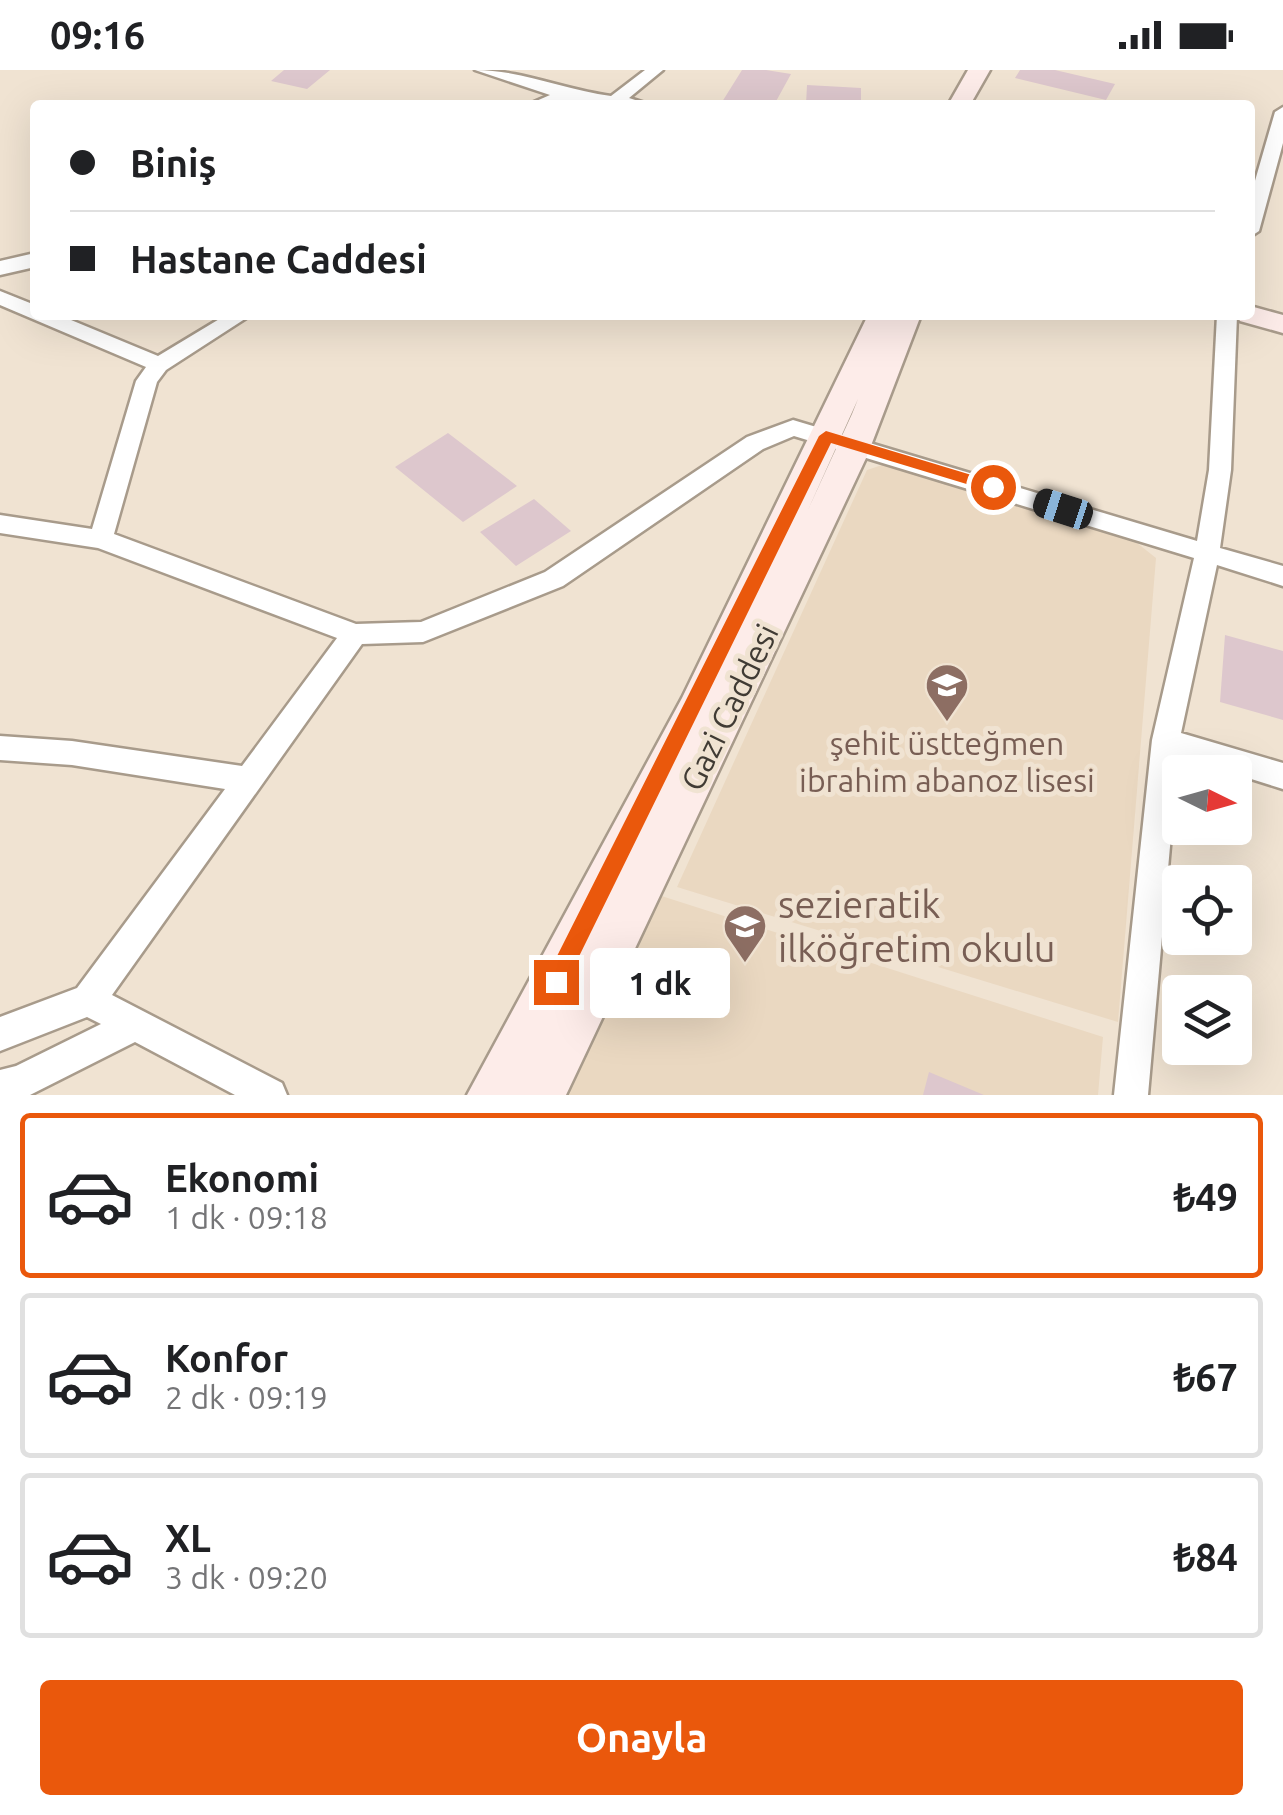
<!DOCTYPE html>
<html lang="tr">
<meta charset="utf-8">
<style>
body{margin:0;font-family:Ubuntu,sans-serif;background:#f2f2f2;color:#202124;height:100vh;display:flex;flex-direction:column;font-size:38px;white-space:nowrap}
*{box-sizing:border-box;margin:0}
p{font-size:32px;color:#757577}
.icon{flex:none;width:55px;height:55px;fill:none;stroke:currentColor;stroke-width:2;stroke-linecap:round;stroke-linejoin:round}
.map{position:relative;height:1025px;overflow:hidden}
.panel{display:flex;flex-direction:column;background:#fff;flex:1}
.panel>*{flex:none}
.hud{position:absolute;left:30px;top:30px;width:1225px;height:220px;border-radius:10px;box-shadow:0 10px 40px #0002;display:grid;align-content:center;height:220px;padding:0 40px;background:#fff}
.needle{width:65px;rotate:95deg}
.tools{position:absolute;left:1162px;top:685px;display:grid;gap:20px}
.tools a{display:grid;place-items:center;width:90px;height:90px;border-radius:10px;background:#fff;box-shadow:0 10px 40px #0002;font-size:50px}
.end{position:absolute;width:45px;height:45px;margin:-22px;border:12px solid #ea580c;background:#fff;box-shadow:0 0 0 5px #fff}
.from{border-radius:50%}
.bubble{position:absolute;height:70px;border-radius:10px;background:#fff;box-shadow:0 10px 40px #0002;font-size:32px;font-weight:600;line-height:70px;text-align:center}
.car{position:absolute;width:30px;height:60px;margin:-30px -15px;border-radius:12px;box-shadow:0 0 8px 2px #0007;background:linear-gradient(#222 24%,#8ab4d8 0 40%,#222 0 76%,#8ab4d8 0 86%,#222 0)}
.hud b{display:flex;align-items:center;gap:35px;height:95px;font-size:38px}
.hud b+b{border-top:2px solid #e0e0e0}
.hud i{width:25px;height:25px;background:#202124}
ul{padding:18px 0 0;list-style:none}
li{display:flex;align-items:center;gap:30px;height:165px;margin:0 20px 15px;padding:0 20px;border:5px solid #e0e0e0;border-radius:10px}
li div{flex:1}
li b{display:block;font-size:38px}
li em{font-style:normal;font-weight:600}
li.active{border-color:#ea580c}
li>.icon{width:90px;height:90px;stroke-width:1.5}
.primary-button{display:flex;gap:20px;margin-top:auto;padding:20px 40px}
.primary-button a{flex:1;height:115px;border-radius:10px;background:#ea580c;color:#fff;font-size:40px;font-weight:600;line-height:115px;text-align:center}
.status{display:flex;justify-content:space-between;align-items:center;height:70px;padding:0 50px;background:#fff;direction:ltr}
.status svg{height:28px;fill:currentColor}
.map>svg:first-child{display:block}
.built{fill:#ead8c1}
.building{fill:#ddc7cd}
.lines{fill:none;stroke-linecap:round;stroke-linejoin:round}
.minor-casing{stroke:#a89b8b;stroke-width:5}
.tertiary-casing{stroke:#a89b8b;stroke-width:5}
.secondary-casing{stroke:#a89b8b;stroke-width:5}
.minor{fill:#fff;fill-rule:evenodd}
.tertiary{fill:#fff;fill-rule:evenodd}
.secondary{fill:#fdece9;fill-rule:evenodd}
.route{fill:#ea580c}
.labels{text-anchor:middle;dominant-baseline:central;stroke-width:10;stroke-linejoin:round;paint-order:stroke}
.street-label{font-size:32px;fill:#403b34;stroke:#f0e3d2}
.education-label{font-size:32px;fill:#785e54;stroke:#f0e3d2}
.near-education-label{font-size:38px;fill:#785e54;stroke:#f0e3d2;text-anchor:start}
</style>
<div class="status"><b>09:16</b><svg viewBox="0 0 49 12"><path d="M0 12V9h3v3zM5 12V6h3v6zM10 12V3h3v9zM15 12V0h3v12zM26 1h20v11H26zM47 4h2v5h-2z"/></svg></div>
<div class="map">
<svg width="1283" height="1025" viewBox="0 0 1283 1025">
<rect width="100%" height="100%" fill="#f0e3d2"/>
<path class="built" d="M885 394 1132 469 1156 488 1118 952 677 817 867 400Z
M649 822 1103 967 1098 1025H553Z"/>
<path class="building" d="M284 0H330L307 19 271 11Z
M742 0H766L791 4 774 35 722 32Z
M1020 0H1055L1115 14 1106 30 1015 8Z
M807 15 861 18V35H806Z
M448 363 517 416 463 452 395 397Z
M534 429 571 461 516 496 480 462Z
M1225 565 1283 581V650L1220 632Z
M929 1002 984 1025H923Z"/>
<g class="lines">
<g class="minor-casing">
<path id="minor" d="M475 0C521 0 565 20 611 26L645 0H663L629 28 651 35 569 30 552 35H527L550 25Z
M1283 37V73L1259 161 1250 167V128L1275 42Z
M0 221 35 235V245H59L158 286 226 245H251L166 300 157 312 114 464 356 554 421 552 545 502 747 367 793 350 1197 471 1209 400 1217 245H1237L1231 400 1220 478 1283 496V516L1217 495 1181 663 1283 693V719L1178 686 1148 1025H1114L1152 670 1194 488 794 366 763 379 563 516 423 572 362 574 112 925 282 1013 287 1025H235L135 972 30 1025H0V1000L16 996 101 954 87 947 0 981V947L77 918 225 719 72 695 0 690V666L72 671 242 696 337 568 98 478 0 463V445L92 459 136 311 146 297 0 235Z"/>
</g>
<g class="tertiary-casing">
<path id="tertiary" d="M35 183V197L0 205V191Z"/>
</g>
<g class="secondary-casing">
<path id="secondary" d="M968 0H990L970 35H948Z
M1250 236 1283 245V263L1240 251 1236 245H1250Z
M868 245H921L867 386 566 1025H467L682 628ZM858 329 807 442 852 344Z"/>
</g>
<use href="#minor" class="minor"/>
<use href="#tertiary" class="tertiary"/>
<use href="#secondary" class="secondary"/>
</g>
<path class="route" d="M826 361 998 413 1001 417 993 422 831 373 563 919 556 922 548 919 545 912 548 904 819 366Z"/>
<defs>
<g id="school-pin" transform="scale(2.25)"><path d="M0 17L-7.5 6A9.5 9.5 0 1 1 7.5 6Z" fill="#8d6e63" stroke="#f0e3d2"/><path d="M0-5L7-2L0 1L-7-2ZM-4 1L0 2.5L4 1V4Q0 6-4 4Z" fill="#fff"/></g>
</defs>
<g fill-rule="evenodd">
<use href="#school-pin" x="947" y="615"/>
<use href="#school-pin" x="745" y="856"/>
</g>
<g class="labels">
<g class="street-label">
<text transform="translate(729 637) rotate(-64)">Gazi Caddesi</text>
</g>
<g class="education-label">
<text x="947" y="673">şehit üstteğmen<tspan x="947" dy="37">ibrahim abanoz lisesi</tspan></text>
</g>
<g class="near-education-label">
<text x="778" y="834">sezieratik<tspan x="778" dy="44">ilköğretim okulu</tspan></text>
</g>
</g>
</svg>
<div class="tools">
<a><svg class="needle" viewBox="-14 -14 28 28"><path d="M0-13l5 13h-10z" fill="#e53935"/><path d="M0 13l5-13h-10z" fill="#757577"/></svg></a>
<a><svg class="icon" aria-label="locate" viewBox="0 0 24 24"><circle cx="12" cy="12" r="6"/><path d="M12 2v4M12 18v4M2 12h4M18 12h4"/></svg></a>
<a><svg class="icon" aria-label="layers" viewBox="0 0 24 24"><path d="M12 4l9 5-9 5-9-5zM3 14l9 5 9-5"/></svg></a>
</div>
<i class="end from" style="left:993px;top:417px"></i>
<i class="end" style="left:556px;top:912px"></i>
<div class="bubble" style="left:590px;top:878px;width:140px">1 dk</div>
<i class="car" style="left:1063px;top:439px;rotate:288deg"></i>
<div class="hud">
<b><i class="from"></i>Biniş</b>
<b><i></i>Hastane Caddesi</b>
</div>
</div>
<section class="panel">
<ul>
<li class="active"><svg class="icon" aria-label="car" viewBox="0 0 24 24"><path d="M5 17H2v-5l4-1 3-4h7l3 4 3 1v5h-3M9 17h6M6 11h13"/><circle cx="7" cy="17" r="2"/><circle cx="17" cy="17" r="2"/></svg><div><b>Ekonomi</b><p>1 dk · 09:18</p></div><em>₺49</em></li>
<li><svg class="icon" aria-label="car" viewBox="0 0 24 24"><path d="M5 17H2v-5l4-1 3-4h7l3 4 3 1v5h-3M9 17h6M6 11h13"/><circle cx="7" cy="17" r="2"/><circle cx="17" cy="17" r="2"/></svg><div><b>Konfor</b><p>2 dk · 09:19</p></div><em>₺67</em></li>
<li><svg class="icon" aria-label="car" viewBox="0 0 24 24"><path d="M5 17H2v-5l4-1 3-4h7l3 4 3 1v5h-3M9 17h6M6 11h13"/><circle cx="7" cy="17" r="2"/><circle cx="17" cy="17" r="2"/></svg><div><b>XL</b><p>3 dk · 09:20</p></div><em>₺84</em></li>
</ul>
<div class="primary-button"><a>Onayla</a></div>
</section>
